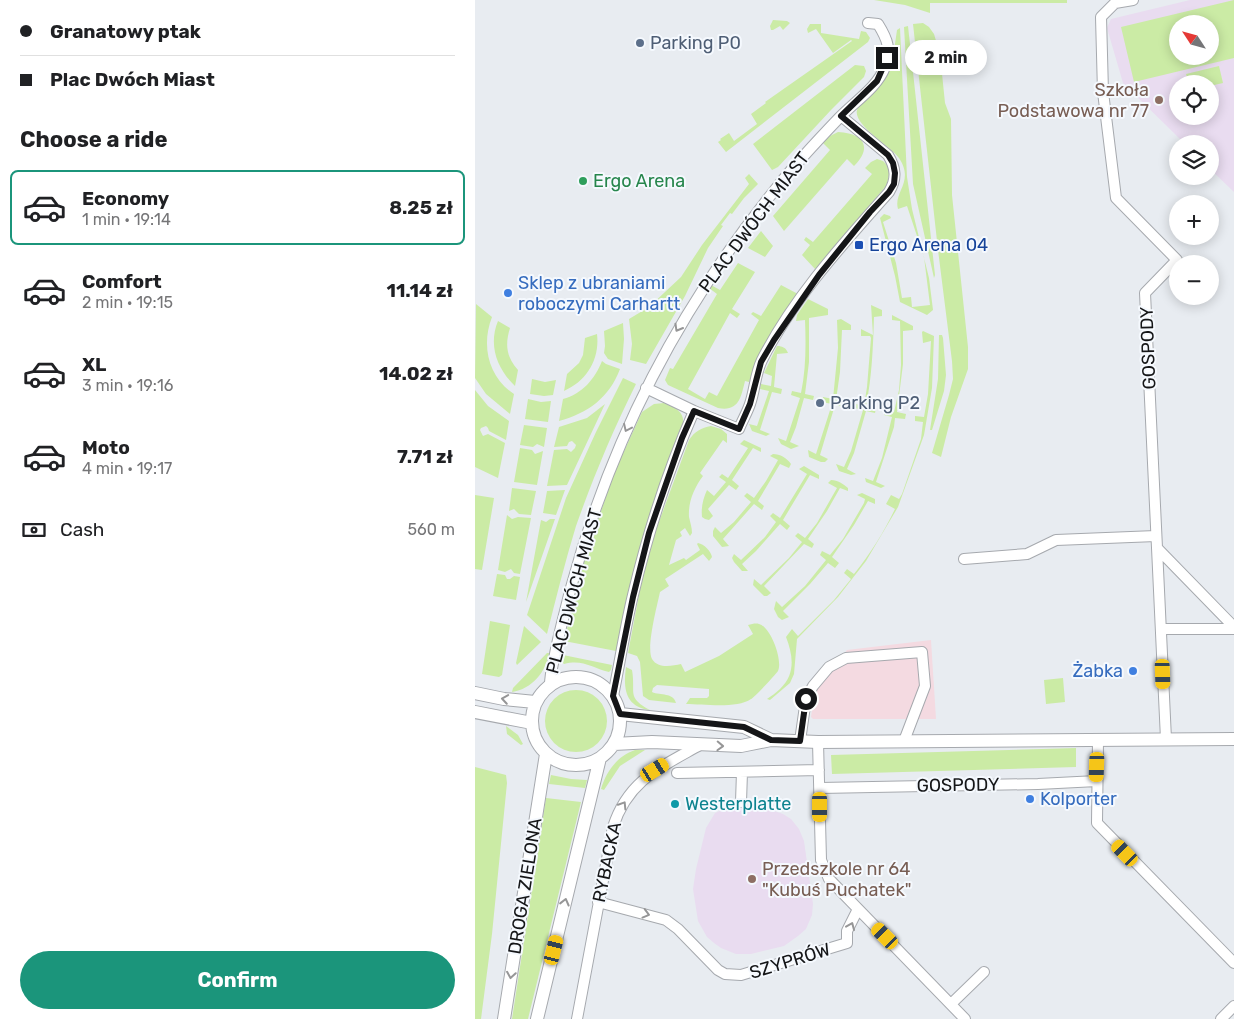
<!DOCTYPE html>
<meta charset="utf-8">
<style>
body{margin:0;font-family:Rubik,sans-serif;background:#f2f2f2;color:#202124;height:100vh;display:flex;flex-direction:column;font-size:19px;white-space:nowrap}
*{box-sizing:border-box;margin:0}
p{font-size:16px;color:#757577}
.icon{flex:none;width:28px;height:28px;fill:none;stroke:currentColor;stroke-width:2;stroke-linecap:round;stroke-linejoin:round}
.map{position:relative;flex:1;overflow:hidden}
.details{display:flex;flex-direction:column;background:#fff;width:475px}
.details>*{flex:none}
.guide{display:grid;align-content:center;height:110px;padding:0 20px;background:#fff}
.needle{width:32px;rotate:306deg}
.tools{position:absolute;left:694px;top:15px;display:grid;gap:10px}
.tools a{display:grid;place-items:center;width:50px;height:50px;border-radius:50%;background:#fff;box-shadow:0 2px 12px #0003;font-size:25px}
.end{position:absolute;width:22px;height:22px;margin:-11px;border:6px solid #151618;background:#fff;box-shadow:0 0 0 2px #fff}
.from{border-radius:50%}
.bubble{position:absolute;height:35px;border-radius:18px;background:#fff;box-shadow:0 2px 12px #0003;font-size:16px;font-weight:700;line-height:35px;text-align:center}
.car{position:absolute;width:15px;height:30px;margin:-15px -8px;border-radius:6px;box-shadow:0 0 4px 1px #0007;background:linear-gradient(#f5c518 24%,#345 0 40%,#f5c518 0 76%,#345 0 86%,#f5c518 0)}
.guide b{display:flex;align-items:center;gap:18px;height:48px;font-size:19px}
.guide b+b{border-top:1px solid #e0e0e0}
.guide i{width:12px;height:12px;background:#202124}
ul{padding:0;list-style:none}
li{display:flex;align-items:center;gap:15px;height:75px;margin:0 10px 8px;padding:0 10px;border:2px solid transparent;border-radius:8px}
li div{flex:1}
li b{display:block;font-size:19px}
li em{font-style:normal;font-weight:700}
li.active{border-color:#1b957b}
li>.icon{width:45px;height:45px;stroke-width:1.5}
h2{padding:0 20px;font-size:22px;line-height:60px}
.pay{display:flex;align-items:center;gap:12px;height:55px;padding:0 20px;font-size:19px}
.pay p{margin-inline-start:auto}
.button{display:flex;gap:10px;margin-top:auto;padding:10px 20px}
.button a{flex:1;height:58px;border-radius:30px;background:#1b957b;color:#fff;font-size:20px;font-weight:700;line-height:58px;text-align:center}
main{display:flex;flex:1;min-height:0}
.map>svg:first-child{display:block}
.commercial{fill:#f4dae1}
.education{fill:#e9dcf0;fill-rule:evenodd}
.green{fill:#cbeba5;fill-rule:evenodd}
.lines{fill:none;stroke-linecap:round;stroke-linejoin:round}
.minor-casing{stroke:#a6a9ae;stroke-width:12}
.tertiary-casing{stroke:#a6a9ae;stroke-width:14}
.minor{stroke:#fff;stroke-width:10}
.tertiary{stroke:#fff;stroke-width:12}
.oneway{stroke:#969697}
.route{stroke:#151618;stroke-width:6}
.service-dot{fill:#5c6f8a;stroke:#f5f9fe;stroke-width:2}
.education-dot{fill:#8d6e63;stroke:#f5f9fe;stroke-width:2}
.leisure-dot{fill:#2e9e5b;stroke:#f5f9fe;stroke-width:2}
.transit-dot{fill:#1a4fb4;stroke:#f5f9fe;stroke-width:2}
.shop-dot{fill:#3f7fe0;stroke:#f5f9fe;stroke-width:2}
.culture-dot{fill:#0f9aa8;stroke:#f5f9fe;stroke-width:2}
.labels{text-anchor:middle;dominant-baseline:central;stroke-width:4;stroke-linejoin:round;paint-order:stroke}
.service-label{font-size:18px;fill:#4e5e75;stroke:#f5f9fe;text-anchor:start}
.education-label{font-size:18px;fill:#785e54;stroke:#f5f9fe;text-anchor:end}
.leisure-label{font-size:18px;fill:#27864d;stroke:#f5f9fe;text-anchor:start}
.street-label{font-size:18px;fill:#151618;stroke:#f5f9fe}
.transit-label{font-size:18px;fill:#164399;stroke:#f5f9fe;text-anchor:start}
.shop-label{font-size:18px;fill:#366cbe;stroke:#f5f9fe;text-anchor:start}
.culture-label{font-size:18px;fill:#0d838f;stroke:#f5f9fe;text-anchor:start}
</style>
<main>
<section class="details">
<div class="guide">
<b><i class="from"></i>Granatowy ptak</b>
<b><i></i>Plac Dwóch Miast</b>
</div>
<h2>Choose a ride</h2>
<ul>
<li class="active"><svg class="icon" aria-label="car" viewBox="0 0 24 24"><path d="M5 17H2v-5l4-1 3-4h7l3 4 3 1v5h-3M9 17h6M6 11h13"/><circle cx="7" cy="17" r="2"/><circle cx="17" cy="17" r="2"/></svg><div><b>Economy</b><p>1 min · 19:14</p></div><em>8.25 zł</em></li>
<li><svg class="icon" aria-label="car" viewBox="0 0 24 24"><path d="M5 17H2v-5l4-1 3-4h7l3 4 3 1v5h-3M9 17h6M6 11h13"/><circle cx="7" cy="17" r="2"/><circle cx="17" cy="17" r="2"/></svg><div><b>Comfort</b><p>2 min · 19:15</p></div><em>11.14 zł</em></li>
<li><svg class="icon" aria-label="car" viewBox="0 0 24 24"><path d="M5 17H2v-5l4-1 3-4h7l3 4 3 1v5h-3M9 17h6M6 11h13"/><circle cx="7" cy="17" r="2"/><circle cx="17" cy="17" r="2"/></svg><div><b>XL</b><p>3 min · 19:16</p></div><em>14.02 zł</em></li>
<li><svg class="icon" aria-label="car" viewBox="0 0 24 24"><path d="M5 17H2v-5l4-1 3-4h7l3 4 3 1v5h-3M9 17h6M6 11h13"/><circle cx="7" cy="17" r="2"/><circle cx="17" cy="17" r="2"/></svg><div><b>Moto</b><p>4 min · 19:17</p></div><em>7.71 zł</em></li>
</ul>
<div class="pay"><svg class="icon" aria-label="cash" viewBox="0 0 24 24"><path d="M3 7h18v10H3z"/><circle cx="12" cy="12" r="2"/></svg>Cash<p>560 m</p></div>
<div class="button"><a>Confirm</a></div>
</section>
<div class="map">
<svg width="759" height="1019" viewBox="0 0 759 1019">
<rect width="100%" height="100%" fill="#e8ecf1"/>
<path class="commercial" d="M456 640 461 719H338L336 717 340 690 372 650Z"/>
<path class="education" d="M715 0H759V192L735 169V144H710L648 83 632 28 636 19ZM702 24H735V56H702ZM702 84H735V116H702Z
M259 805 287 807 308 814 316 819 324 829 329 841 338 904 337 915 331 929 323 936 309 946 276 954H261L246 948 239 943 232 937 223 921 218 889 221 869 231 828 240 813Z"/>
<path class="green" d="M399 0H592V3H455V13L430 5Z
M759 0V58L659 82 646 27ZM702 24H735V56H702Z
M298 20 312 21 315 23 308 30 305 26 298 30H296L295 26Z
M448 23 454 27 459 34 465 54 470 103 476 119 477 195 493 347V369L476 417 466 457 457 453 474 395 478 379 477 361 463 250 438 24Z
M335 24H346V33L384 39 386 31 391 32 395 38 393 42 251 152 243 142 246 140 245 139 254 133 259 141 282 124 276 114 291 103 290 102 377 41 376 40 358 53 341 29 333 33 332 29Z
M433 26 460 275 459 278 438 184 429 27Z
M425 28 432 177 437 209 454 278 458 310 452 315 425 302 420 276 405 218 409 214 415 216 416 218 408 222 421 263 427 298 436 297 437 307 455 305 449 257 432 206 423 209C418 192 440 182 424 158 415 146 378 125 382 110 385 101 398 95 403 88 417 71 419 51 422 30Z
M380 65 389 66 391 71 389 77 356 110 303 167 297 170 278 144Z
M744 66 748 83 735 86V84H714L711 74Z
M363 132C387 133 399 146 379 166L372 159 309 231 298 216 355 150 348 143 355 136Z
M402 159 408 161C417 169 414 177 411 186L340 269 327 255 335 245 329 240 331 237 338 242 397 174 390 168 396 162Z
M274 174 283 184 269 198 257 214 255 213 246 225 248 226 233 248 210 296 171 364 155 360 157 344 154 319 174 307 206 277 227 245 274 184 270 178Z
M286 231 298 246 290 257 273 248Z
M263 263 280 272 257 309 265 314 262 318 255 313 213 389 230 399 234 392 242 396 284 320 276 314 278 312 286 316 306 285 323 294 281 360 274 382 270 381C266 397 264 412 243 408L193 385 190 380 195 368 198 369 242 294 234 288 236 285 245 290Z
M333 299 353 309V315L334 318V362L330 394 339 396 338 400 329 398 321 427 315 442 324 446 316 449 306 444 303 438 311 441 325 398 316 395 317 391 326 393C331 369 331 345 330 320L321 321 322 315Z
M1 304 17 317C6 345 13 377 39 394L35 414 11 394 0 378Z
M396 305 407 310V316L399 317C398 347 397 377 391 406L401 408 400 413 391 411 379 453 372 469 381 474 376 475 364 471 361 464 369 467 376 451 388 410 379 408 381 404 389 406 392 387 396 338 395 336H386V329L398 335Z
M417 315 438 326V330L428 331V364L422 412 431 414 430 419 420 418 419 427 401 482 410 486 406 488 391 482 390 478 398 481 407 458 417 417 409 415 410 410 419 412 424 390 426 365 425 321 417 320Z
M366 319 376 325V330H367L365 372 361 400 371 402 369 407 360 405 345 455 353 459 350 462H346L334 457 333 450 341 454 357 404 347 402 348 397 358 399 363 348 362 320Z
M23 321 35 328C30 344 31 357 43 370L40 386C22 369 13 345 23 321Z
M148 323 149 339 147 364 133 359 129 353 130 346 129 331Z
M448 331 459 336 457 388 449 435 423 507 391 561 363 597 322 639 319 674 315 683 295 700 292 699C296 696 301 693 305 689 321 674 318 655 311 637L317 629 323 636 359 600 376 579 369 573 372 569 379 574C395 554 409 532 420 509L411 504 416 495 424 499 427 494 446 439 448 422 440 421V416L449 417 453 394 456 341 448 343 447 332Z
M122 334C125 359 112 381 89 391L92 374 104 363 108 355 110 338Z
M464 335H467L468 338 471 375 469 391 457 430H455L463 379Z
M302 346C308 346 311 348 313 353L302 354 299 387 307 389 306 394 297 392 285 430 295 434 291 436 277 431 274 424 282 426 294 391 285 389 286 384 296 386 297 376 289 373Z
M127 361 131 364 145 369C134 398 113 413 84 421L88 399C107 394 120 379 127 361Z
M148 378 161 384C138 430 118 478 101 526 90 562 81 598 72 634L52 615 91 498 121 432Z
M57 379 70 382 81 380 78 395 69 396 55 394Z
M0 390 13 406 34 421 31 440 14 431 13 428 11 426 6 428 5 430 8 436 13 434 30 443 23 478 0 467Z
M53 399 66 402 76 401 73 422 50 419Z
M189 403C200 408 210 411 208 425 177 498 156 573 141 651L89 641 108 564 139 473 167 412 179 404Z
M130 404 92 485 72 486 79 450 92 449 96 452 100 448 101 445 97 441 94 442 92 446 79 447 84 427 112 418Z
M49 425 72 428 69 447 62 444 58 447 45 445Z
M236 426 246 429 252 434V443L248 440 225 473 228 476C219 488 213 502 214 517 215 522 217 527 217 533L215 536 210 528 205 532 207 536 201 540 194 565 209 558 211 560 225 550 222 544 223 543C229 544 236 551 237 557L234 561 228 554 190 579 194 586 185 592C182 606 171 648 177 659 183 669 197 666 206 664L210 672 244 656 278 634 273 625C277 624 281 623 284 624 296 627 308 661 303 671 301 674 279 698 276 699 262 709 228 704 211 704L215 698H232L234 696V689L182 685 178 688 177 692C186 696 198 692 201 703L174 700 168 696 165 662 162 656 153 653 167 579 181 530 214 440C220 431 226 428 236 426Z
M269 440 286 448V452L278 448 257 480 264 486 261 490 254 485 233 509 238 516 234 520 230 519 227 517C226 507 228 499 232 490L239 496 251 482 244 477 247 474 253 478 273 448 265 444Z
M45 448 57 450 60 454 68 451 62 485 39 482Z
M298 454C305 454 312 458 316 464L314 468 305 464 283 501 289 506 287 510 279 504 248 539 254 546 247 547 238 536V531L240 527 246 533 259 522 276 502 269 496 272 493 279 498 291 481 303 460 295 456Z
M329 466 344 475V479L335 475 308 520 315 526 312 530 305 524 281 551 267 564 273 571H267L259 562 257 558 259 554 266 560 290 537 301 522 295 516 298 513 305 518 332 474 324 469Z
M356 480C363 480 368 484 373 488V491L365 488 352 511 333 539 339 544 337 548 329 544 289 586 296 593 292 596H289L278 585 279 579 286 585 314 558 327 542 320 536 323 533 330 538 342 523 362 488 353 483Z
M37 488 61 491 56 515 44 514 39 509 34 511Z
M90 490 81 515 68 513 72 491Z
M387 493 400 499V504L393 501 379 525 357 557 364 563 360 568 353 563 335 584 308 611 314 617 307 620 303 617 299 609 301 601 307 607 330 586 351 560 345 555 347 551 355 555 368 539 389 503 390 499 382 495Z
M0 495 19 498 7 570 0 569Z
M32 515 37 519 43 517 56 518 45 574 39 573 36 569 30 572 23 570Z
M75 519H80L51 602 66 520 71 522Z
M22 574 30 575 32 579H35L39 576 45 577 41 600 18 596Z
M15 621 35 625 27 675 24 677 7 674Z
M49 626 66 642 42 665 41 663Z
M72 653H74C71 672 57 689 37 692L38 688Z
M88 655 137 665 136 670 134 672C117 668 108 659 89 664L87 662Z
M151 667 157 670C161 693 151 697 175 710 150 707 148 688 151 667Z
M588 678 590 702 571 704 569 680Z
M70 721a31 31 0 1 1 62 0a31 31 0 1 1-62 0Z
M31 726 43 735 48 744 46 745 32 734Z
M601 748V767L357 774 356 755Z
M160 750H170L145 766 129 790 126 789C131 772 142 756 160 750Z
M0 767 31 775 32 783 17 934 6 1019H0Z
M76 775 96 779 112 780 110 788 74 784Z
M71 798 106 802 53 1019H37Z"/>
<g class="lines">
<g class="minor-casing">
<path id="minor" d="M658 0 640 3 626 17 628 92 641 198 702 260 670 293 691 739
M171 388 219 411 264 429C267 421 272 413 275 404 280 390 280 374 287 360 319 297 368 244 414 192 422 179 421 168 413 155L366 116
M682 548 759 627
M489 559 552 554 581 540 681 536
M687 629H759
M75 685C75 674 78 664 80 654 84 633 90 612 95 591 136 439 204 308 303 186 322 162 343 140 364 118 379 102 402 88 410 67 416 49 413 40 403 24L393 23
M138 696C145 662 150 628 158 595 173 532 193 470 219 411
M623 740 622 823 759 963
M325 741 331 699 338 686 354 667 371 658 447 652 450 686 429 741
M343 742 346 860 354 879 490 1019
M202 773 344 770
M345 788 563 784 622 781
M266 802 267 772
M123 902 191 920 203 929 243 970 250 974 266 975 372 943V931L383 909
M476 1004 509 972
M102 1019 138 827C153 780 186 767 225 745
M746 1019 759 1006"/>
</g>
<g class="tertiary-casing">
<path id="tertiary" d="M57 721a44 44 0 1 1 88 0a44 44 0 1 1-88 0Z
M0 693 29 699 60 702
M0 712 57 723
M145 714 269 727 296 740
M139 744 177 742 266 746 296 740 343 742 759 739
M29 1019 71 754
M62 1019 125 758"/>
</g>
<use href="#minor" class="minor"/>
<use href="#tertiary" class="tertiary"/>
</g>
<defs><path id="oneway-chevron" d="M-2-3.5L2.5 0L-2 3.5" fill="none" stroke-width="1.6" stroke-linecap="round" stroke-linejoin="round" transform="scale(1.25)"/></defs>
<g class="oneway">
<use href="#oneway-chevron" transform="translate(203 328) rotate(120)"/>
<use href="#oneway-chevron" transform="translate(152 428) rotate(115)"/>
<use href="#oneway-chevron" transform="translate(30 699) rotate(-171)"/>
<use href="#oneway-chevron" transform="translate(245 746) rotate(2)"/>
<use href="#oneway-chevron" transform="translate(148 805) rotate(-58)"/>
<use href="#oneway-chevron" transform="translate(90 902) rotate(-76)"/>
<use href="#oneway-chevron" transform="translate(171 914) rotate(15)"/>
<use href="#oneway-chevron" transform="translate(376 926) rotate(-67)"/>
<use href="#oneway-chevron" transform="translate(36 975) rotate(99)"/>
</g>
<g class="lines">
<path class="route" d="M331 699 325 741 296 740 269 727 145 714 138 696 158 597 174 533 207 438 219 411 264 429 275 404 286 362 299 340 344 275 395 212 414 192 419 184 420 173 418 163 413 155 366 116 402 81 412 58"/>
</g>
<g class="service-dot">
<circle cx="165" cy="43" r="5"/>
<circle cx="345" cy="403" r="5"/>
</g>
<g class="education-dot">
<circle cx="684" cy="100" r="5"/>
<circle cx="277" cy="879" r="5"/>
</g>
<circle class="leisure-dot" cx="108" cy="181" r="5"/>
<rect class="transit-dot" x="379" y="240" width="10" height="10" rx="2.5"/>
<g class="shop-dot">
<circle cx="33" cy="293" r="5"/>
<circle cx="658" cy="671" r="5"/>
<circle cx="555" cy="799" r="5"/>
</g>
<circle class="culture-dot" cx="200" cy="804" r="5"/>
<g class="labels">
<g class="service-label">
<text x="175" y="43">Parking P0</text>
<text x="355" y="403">Parking P2</text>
</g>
<g class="education-label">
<text x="674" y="90">Szkoła<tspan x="674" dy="21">Podstawowa nr 77</tspan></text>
<text x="287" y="869" text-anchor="start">Przedszkole nr 64<tspan x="287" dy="21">"Kubuś Puchatek"</tspan></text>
</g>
<g class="leisure-label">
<text x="118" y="181">Ergo Arena</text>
</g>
<g class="street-label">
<text transform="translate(279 222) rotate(-53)">PLAC DWÓCH MIAST</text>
<text transform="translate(673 348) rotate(-92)">GOSPODY</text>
<text transform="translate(99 591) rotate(-75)">PLAC DWÓCH MIAST</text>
<text transform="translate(483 785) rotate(-1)">GOSPODY</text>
<text transform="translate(132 862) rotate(-78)">RYBACKA</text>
<text transform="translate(50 886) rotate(-81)">DROGA ZIELONA</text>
<text transform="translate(315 961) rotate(-17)">SZYPRÓW</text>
</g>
<g class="transit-label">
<text x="394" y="245">Ergo Arena 04</text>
</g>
<g class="shop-label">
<text x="43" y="283">Sklep z ubraniami<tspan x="43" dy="21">roboczymi Carhartt</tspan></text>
<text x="648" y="671" text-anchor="end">Żabka</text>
<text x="565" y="799">Kolporter</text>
</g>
<g class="culture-label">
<text x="210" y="804">Westerplatte</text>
</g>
</g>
</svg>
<div class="tools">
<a><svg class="needle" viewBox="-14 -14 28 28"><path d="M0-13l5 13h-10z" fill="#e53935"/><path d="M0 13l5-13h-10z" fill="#757577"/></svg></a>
<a><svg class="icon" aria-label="locate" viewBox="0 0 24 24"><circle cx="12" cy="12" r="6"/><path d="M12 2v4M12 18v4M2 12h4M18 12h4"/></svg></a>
<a><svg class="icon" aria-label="layers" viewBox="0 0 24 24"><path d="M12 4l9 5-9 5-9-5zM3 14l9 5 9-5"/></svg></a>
<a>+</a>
<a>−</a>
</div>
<i class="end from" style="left:331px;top:699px"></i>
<i class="end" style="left:412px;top:58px"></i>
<div class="bubble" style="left:430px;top:40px;width:82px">2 min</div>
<i class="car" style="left:688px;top:674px;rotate:178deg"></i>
<i class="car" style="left:622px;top:767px;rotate:182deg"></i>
<i class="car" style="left:180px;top:770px;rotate:59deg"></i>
<i class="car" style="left:345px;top:807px;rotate:180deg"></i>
<i class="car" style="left:650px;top:853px;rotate:316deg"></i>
<i class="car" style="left:410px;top:936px;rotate:315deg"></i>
<i class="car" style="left:79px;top:950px;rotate:14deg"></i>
</div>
</main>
